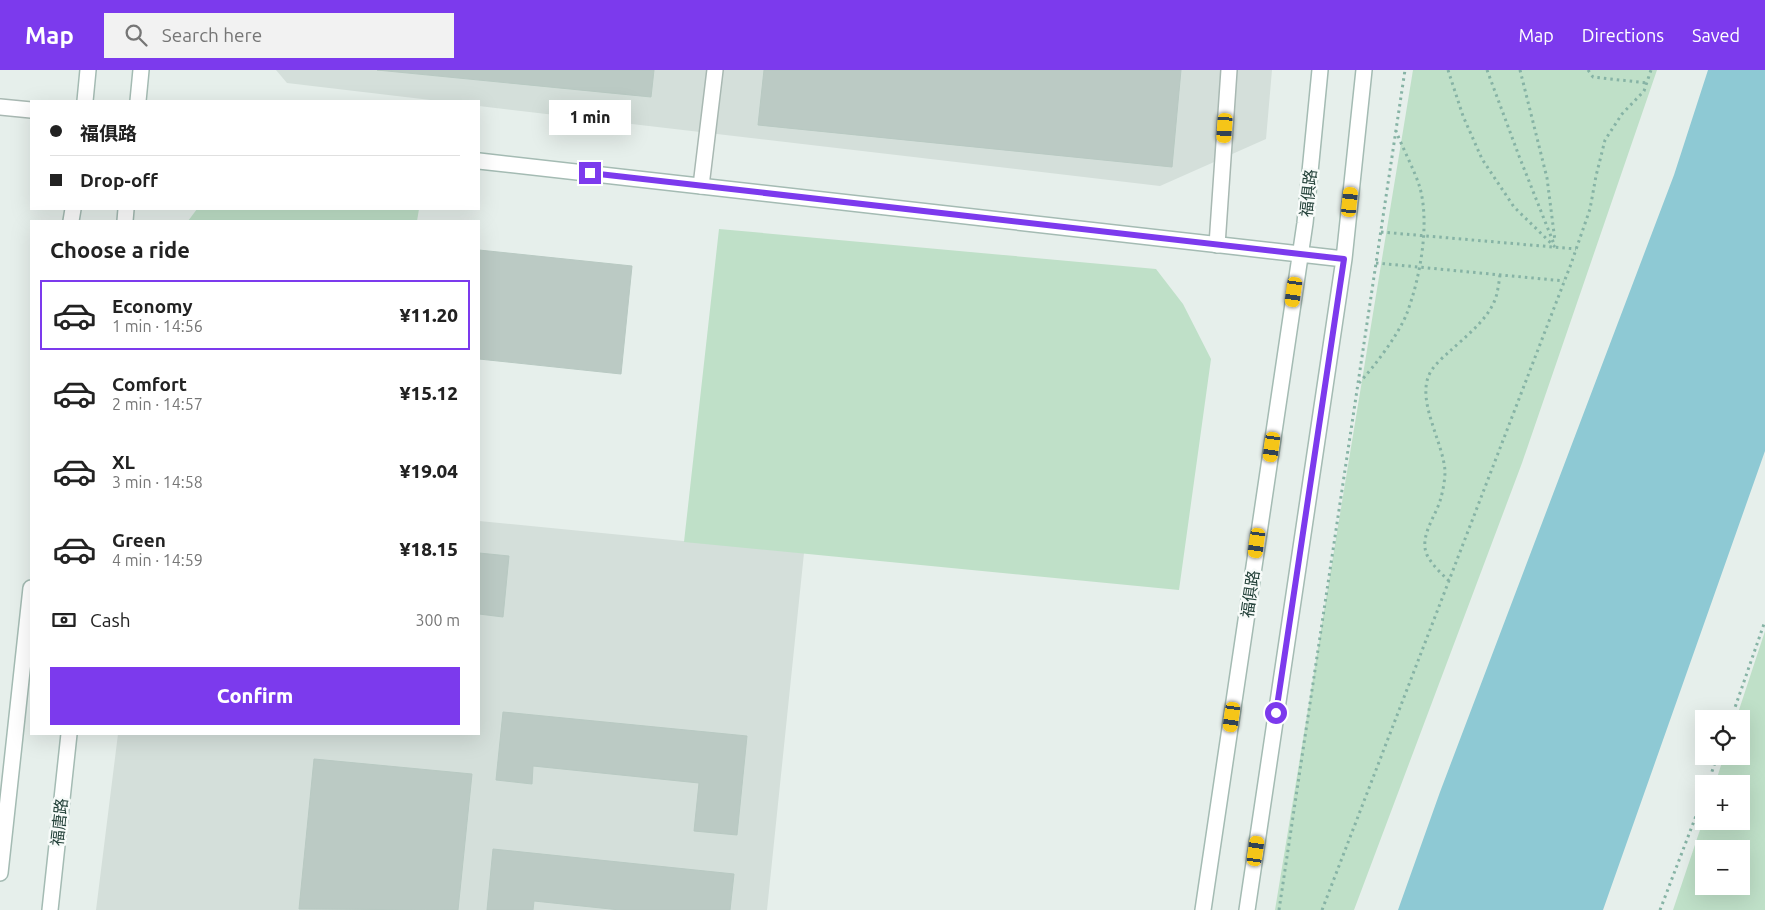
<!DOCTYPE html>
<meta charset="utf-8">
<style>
body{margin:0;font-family:Ubuntu,"Noto Sans SC",sans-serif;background:#f2f2f2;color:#222;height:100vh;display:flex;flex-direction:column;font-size:19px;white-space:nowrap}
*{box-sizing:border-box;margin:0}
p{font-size:16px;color:#767676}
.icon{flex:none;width:28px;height:28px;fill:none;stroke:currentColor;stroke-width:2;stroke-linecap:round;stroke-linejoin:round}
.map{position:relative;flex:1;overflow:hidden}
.sheet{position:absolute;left:30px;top:150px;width:450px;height:515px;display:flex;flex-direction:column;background:#fff;border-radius:0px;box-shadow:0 5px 20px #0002}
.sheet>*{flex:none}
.hud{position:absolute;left:30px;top:30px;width:450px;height:110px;border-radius:0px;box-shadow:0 5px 20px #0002;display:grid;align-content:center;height:110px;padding:0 20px;background:#fff}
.controls{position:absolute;left:1695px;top:640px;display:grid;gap:10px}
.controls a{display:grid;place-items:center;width:55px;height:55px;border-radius:0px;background:#fff;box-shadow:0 5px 20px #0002;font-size:25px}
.end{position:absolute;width:22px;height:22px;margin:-11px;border:6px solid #7c3aed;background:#fff;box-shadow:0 0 0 2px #fff}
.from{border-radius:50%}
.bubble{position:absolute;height:35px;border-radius:0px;background:#fff;box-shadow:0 5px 20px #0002;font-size:16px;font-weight:800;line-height:35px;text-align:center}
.car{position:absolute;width:15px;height:30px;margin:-15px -8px;border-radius:6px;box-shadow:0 0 4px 1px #0007;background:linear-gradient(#f5c518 24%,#345 0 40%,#f5c518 0 76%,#345 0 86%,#f5c518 0)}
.hud b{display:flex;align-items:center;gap:18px;height:48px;font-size:19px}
.hud b+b{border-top:1px solid #e0e0e0}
.hud i{width:12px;height:12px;background:#222}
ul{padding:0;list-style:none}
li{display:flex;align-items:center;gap:15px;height:70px;margin:0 10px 8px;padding:0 10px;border:2px solid transparent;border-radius:0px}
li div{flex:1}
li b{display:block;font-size:19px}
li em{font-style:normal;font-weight:800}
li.active{border-color:#7c3aed}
li>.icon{width:45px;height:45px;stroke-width:1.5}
h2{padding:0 20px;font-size:22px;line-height:60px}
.pay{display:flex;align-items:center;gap:12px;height:55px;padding:0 20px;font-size:19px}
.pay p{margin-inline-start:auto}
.primary-button{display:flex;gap:10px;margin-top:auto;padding:10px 20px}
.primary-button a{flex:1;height:58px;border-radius:0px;background:#7c3aed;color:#fff;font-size:20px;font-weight:800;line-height:58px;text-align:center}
header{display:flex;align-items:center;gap:30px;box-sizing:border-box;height:70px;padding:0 25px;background:#7c3aed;color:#fff}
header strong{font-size:24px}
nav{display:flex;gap:28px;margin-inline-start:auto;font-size:18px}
.search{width:350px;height:45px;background:#f2f2f2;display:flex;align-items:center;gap:12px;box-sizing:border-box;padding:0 18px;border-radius:0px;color:#767676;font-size:19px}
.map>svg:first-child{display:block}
.built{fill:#d4dfda}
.green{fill:#bfe0c8;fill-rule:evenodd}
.water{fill:#8ec9d4}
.building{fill:#bbcac4;stroke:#b8c9c2}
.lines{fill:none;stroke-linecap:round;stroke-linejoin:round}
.street-casing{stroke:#a8b8b2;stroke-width:18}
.secondary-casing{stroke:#a4bbb3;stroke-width:18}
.path{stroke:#86b3a5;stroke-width:3;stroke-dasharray:2.5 4;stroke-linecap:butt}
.street{stroke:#fff;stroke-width:15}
.secondary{stroke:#fff;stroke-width:15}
.route{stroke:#7c3aed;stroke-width:6}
.labels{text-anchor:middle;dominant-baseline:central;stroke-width:5;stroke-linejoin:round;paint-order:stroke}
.street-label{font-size:16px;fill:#24423a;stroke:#f7fbf9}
</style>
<header>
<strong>Map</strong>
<div class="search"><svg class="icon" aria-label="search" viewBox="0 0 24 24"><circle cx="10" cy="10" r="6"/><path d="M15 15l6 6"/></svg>Search here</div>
<nav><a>Map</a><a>Directions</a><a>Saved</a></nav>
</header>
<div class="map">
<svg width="1765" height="840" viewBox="0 0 1765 840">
<rect width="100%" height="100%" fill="#e6efeb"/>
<path class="built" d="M276 0H1272L1266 69 1160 116 479 36V31H439L287 13Z
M479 451 804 483 767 840H96L118 664H479Z"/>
<path class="green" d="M1413 0H1657L1522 393 1354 840H1275Z
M197 139H419L417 151H188Z
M719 159 1156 199 1183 234 1211 289 1179 520 684 472Z
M1765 561V840H1673L1704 748V751H1741V714H1715L1724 686H1741V649H1736ZM1704 779H1741V816H1704Z"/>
<path class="water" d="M1708 0H1765V381L1603 840H1398L1440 722 1674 105Z"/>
<path class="building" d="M377 0H654L651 27Z
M764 0H1181L1172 97 758 55Z
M479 180 632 196 621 304 479 289Z
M479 483 509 486 503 547 479 544Z
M503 642 747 666 737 765 694 761 699 713 533 696 532 714 496 710Z
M314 689 472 704 458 840 299 839Z
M493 779 734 804 730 840H620L534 831 533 840H487Z"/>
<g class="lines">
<g class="street-casing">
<path id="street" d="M0 37 31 40
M701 116 715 0
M1217 175 1229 0"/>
</g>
<g class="secondary-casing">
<path id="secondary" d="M85 31 88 0
M138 31 141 0
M479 91 1344 189
M71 151 73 139
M125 151 126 139
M0 803 31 518
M50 840 69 664
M1203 840 1305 153 1320 0
M1247 840 1344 189 1364 0"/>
</g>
<path class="path" d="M1448 0 1463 46 1482 89 1514 137 1555 177
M1487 0 1519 86 1554 174
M1520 0 1547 108 1555 171
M1588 0 1593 7 1647 13
M1381 162 1576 179
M1376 193 1564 211
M1359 313C1374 297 1399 264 1407 243 1420 208 1430 155 1420 118 1415 101 1403 79 1396 61
M1449 511C1441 503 1432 495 1427 485 1419 467 1435 447 1440 431 1443 421 1445 410 1445 401 1443 372 1417 332 1429 305 1433 296 1442 288 1449 282 1465 267 1489 249 1496 227 1498 220 1499 212 1500 205
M1731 649 1765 551
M1708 714 1717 686
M1279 840 1405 0
M1322 840 1571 194 1590 139 1596 106 1605 70 1622 44 1644 21 1651 0
M1660 840 1704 725"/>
<use href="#street" class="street"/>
<use href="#secondary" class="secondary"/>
</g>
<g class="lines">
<path class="route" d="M590 103 1344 189 1276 643"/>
</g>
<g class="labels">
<g class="street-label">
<text transform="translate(1308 123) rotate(-84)">福俱路</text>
<text transform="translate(1250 524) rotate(-82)">福俱路</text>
<text transform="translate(59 752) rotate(-84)">福唐路</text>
</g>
</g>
</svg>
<div class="controls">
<a><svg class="icon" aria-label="locate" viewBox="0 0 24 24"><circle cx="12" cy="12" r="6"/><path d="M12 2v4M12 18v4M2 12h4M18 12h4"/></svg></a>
<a>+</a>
<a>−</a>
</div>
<i class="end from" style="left:1276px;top:643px"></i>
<i class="end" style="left:590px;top:103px"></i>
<div class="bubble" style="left:549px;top:30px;width:82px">1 min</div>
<i class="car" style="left:1225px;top:58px;rotate:184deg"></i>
<i class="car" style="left:1350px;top:132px;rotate:6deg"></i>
<i class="car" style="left:1294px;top:222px;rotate:188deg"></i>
<i class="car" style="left:1272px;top:377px;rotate:188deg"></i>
<i class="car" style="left:1257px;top:473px;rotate:188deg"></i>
<i class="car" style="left:1232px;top:647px;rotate:188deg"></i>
<i class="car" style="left:1256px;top:781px;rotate:8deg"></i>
<div class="hud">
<b><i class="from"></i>福俱路</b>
<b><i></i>Drop-off</b>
</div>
<section class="sheet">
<h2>Choose a ride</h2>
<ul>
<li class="active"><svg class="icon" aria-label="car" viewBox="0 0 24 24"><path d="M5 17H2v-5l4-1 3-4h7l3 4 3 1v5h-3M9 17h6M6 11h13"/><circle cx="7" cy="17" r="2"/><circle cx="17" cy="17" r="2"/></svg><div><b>Economy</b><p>1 min · 14:56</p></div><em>¥11.20</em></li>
<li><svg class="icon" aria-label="car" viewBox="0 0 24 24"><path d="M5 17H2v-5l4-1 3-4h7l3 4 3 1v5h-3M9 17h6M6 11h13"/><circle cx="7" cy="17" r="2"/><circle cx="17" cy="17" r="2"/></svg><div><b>Comfort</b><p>2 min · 14:57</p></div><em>¥15.12</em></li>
<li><svg class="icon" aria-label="car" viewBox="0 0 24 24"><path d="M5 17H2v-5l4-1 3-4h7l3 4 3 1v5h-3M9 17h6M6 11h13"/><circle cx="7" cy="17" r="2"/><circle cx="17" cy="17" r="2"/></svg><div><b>XL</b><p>3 min · 14:58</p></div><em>¥19.04</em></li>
<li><svg class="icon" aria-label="car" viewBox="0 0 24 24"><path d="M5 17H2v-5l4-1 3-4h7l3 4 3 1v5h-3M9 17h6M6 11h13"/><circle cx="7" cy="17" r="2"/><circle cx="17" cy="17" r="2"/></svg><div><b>Green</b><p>4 min · 14:59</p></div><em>¥18.15</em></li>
</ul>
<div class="pay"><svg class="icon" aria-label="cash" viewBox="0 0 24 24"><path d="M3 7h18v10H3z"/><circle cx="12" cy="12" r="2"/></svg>Cash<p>300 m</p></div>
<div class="primary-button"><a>Confirm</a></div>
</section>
</div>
